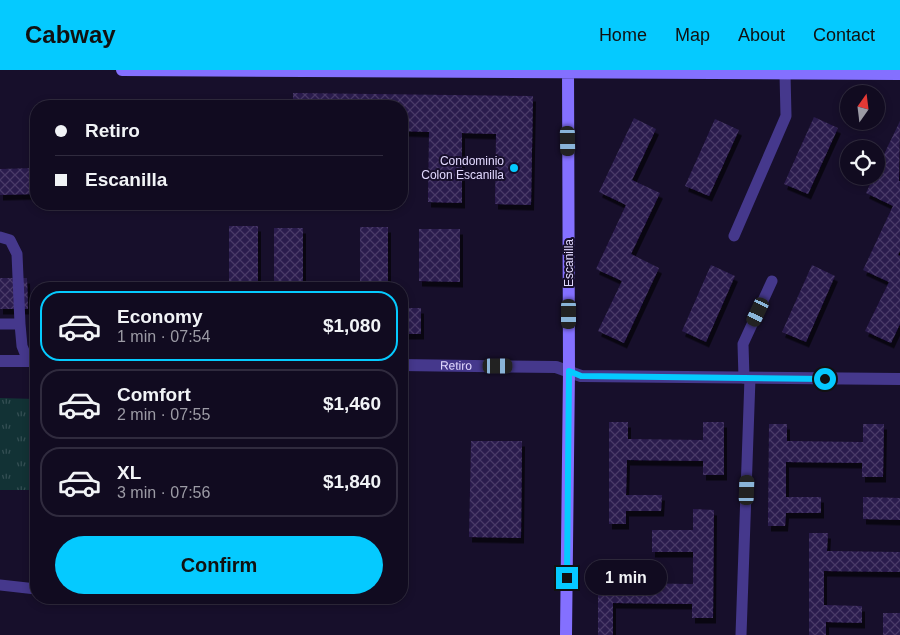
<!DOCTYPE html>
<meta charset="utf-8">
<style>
body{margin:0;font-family:Helvetica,sans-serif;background:#1e192d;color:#f1f3f6;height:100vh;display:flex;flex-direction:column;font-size:19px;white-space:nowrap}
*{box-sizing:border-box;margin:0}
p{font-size:16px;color:#9c9ba5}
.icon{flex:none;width:28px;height:28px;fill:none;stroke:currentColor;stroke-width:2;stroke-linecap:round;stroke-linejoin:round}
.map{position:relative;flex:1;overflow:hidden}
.details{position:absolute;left:30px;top:212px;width:378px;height:322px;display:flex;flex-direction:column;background:#110b20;border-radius:20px;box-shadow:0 2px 8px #0003,0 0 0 1px #302b3e}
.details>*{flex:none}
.top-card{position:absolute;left:30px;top:30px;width:378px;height:110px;border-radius:20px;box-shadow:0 2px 8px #0003,0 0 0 1px #302b3e;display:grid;align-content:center;height:110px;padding:0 25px;background:#110b20}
.needle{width:32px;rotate:14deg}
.buttons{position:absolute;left:840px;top:15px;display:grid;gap:10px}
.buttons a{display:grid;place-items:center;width:45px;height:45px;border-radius:50%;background:#110b20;box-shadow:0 2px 8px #0003,0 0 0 1px #302b3e;font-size:25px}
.end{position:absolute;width:22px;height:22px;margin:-11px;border:6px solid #05caff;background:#111;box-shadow:0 0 0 2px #111}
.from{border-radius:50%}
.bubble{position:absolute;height:35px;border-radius:18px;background:#110b20;box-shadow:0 2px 8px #0003,0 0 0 1px #302b3e;font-size:16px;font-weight:600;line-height:35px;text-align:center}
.car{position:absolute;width:15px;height:30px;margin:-15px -8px;border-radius:6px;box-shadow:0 0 4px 1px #0007;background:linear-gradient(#222 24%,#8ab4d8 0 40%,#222 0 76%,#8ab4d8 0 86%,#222 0)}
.top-card b{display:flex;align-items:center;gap:18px;height:48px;font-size:19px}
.top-card b+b{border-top:1px solid #302b3e}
.top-card i{width:12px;height:12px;background:#f1f3f6}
ul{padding:9px 0 0;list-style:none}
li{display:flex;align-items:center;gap:15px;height:70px;margin:0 10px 8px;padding:0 15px;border:2px solid #302b3e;border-radius:20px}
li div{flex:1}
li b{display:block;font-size:19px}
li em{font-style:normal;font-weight:600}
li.active{border-color:#05caff}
li>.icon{width:45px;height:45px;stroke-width:1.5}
.action{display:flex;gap:10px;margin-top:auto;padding:10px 25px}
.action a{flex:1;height:58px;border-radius:30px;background:#05caff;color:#111;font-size:20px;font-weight:600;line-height:58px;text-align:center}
header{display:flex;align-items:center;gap:30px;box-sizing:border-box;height:70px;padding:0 25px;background:#05caff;color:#111}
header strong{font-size:24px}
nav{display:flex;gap:28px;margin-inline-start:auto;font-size:18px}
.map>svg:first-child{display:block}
.grass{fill:url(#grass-tufts)}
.building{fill:url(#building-cross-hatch);filter:url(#shadow)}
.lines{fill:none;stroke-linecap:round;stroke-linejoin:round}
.lane{stroke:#45388c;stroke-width:11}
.street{stroke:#45388c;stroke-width:12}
.secondary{stroke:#8470ff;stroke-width:12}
.route{stroke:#05caff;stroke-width:6}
.poi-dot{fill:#05caff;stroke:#170f2b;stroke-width:2}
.labels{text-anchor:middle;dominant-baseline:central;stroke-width:4;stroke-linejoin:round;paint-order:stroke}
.poi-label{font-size:12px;fill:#e2d9ff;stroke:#170f2b;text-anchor:end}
.street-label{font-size:12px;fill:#e2d9ff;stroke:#170f2b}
</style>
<header>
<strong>Cabway</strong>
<nav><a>Home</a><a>Map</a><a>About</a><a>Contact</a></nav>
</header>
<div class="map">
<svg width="900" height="565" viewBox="0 0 900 565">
<defs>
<pattern id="grass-tufts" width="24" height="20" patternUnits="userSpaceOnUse" patternTransform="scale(1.25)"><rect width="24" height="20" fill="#123235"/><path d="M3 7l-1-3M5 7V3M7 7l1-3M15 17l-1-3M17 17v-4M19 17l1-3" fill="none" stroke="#344f53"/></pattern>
<pattern id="building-cross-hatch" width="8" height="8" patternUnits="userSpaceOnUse" patternTransform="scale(1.25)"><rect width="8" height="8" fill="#2a1a4d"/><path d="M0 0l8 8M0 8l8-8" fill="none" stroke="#493b68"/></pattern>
<filter id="shadow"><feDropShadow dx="3" dy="5.5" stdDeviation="0" flood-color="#0009"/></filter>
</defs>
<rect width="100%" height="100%" fill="#170f2b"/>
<path class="grass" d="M0 328 36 329V420H0Z"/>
<path class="building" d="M293 23 533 26 531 135 495 134 496 64 462 63V133L428 132 429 62 401 61V36H293Z
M814 47 838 58 808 124 784 114Z
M634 48 656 59 632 110 660 123 631 184 659 198 624 273 598 261 622 211 596 199 626 135 599 122Z
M715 49 739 60 709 126 685 116Z
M900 51 899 111H900V181L898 185 900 186V254L891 273 865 261 889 212 863 200 893 136 866 123 874 106H876V101Z
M36 98V124L0 125V99Z
M229 156H258V219H229Z
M360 157H388V219H360Z
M274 158H303V219H274Z
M419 159H460V212L419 211Z
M711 195 735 206 706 272 682 261Z
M812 195 835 206 806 272 782 262Z
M0 208H27L28 239H0Z
M401 238H421V264H401Z
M609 352H628V369L703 370V352H724V405H703V391L627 390 626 425H662L661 441H626V454H609Z
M769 354H787V371L863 372V354H884L883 407H862V393L786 392V427H821V443H786L785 456H768Z
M471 371H522L521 468 469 467Z
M863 427 900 428V450L863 449Z
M693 439 714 440 713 548H692V534L613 533V565H598V495H616V513L693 514V482H652V460H693Z
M809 463H828L827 481 900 482V502L824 501V535L862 536V553L826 552V565H809Z
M883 543H900V565H883Z"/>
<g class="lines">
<path class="lane" d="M734 166 786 46 785 4
M0 167 10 170 17 184 20 254 22 276 28 291
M0 254H20
M744 308 743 274 772 211
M0 515 36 519
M741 565 750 308"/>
<g class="street">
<path d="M0 291H36"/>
<path id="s1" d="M401 295 556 297 581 306 900 309"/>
</g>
<path class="secondary" d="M122 0 900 4
M566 565 569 301 568 0"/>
</g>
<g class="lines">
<path class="route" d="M567 508 569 301 581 306 825 309"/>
</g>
<circle class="poi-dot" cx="514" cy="98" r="5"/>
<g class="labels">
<g class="poi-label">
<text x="504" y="91">Condominio<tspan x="504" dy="14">Colon Escanilla</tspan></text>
</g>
<g class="street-label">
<text transform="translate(569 193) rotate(-90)">Escanilla</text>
<text stroke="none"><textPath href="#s1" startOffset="55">Retiro</textPath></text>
</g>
</g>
</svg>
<div class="buttons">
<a><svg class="needle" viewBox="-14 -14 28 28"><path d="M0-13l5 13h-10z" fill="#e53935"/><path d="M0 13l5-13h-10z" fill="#9c9ba5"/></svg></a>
<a><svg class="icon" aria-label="locate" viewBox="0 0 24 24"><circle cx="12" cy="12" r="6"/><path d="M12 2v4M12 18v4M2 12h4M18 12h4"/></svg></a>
</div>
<i class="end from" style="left:825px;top:309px"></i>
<i class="end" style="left:567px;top:508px"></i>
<div class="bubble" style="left:585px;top:490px;width:82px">1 min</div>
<i class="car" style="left:568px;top:71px;rotate:179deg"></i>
<i class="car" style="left:758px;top:242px;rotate:205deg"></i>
<i class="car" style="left:569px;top:244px;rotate:180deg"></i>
<i class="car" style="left:498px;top:296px;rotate:90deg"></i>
<i class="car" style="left:747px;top:420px;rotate:2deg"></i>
<div class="top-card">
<b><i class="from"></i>Retiro</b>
<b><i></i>Escanilla</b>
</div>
<section class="details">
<ul>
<li class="active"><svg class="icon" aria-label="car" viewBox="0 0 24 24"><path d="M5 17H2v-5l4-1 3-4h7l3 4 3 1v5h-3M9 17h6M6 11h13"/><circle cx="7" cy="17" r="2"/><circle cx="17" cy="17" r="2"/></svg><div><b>Economy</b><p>1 min · 07:54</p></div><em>$1,080</em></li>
<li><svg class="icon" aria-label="car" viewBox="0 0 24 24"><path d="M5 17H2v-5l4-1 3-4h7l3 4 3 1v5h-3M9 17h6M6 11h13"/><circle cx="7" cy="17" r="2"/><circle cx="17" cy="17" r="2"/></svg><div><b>Comfort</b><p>2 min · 07:55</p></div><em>$1,460</em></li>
<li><svg class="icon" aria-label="car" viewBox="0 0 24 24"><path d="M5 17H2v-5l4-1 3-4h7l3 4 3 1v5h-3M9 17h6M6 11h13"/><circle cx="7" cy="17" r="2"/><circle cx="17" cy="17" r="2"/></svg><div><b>XL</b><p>3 min · 07:56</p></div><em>$1,840</em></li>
</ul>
<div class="action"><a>Confirm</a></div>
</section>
</div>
